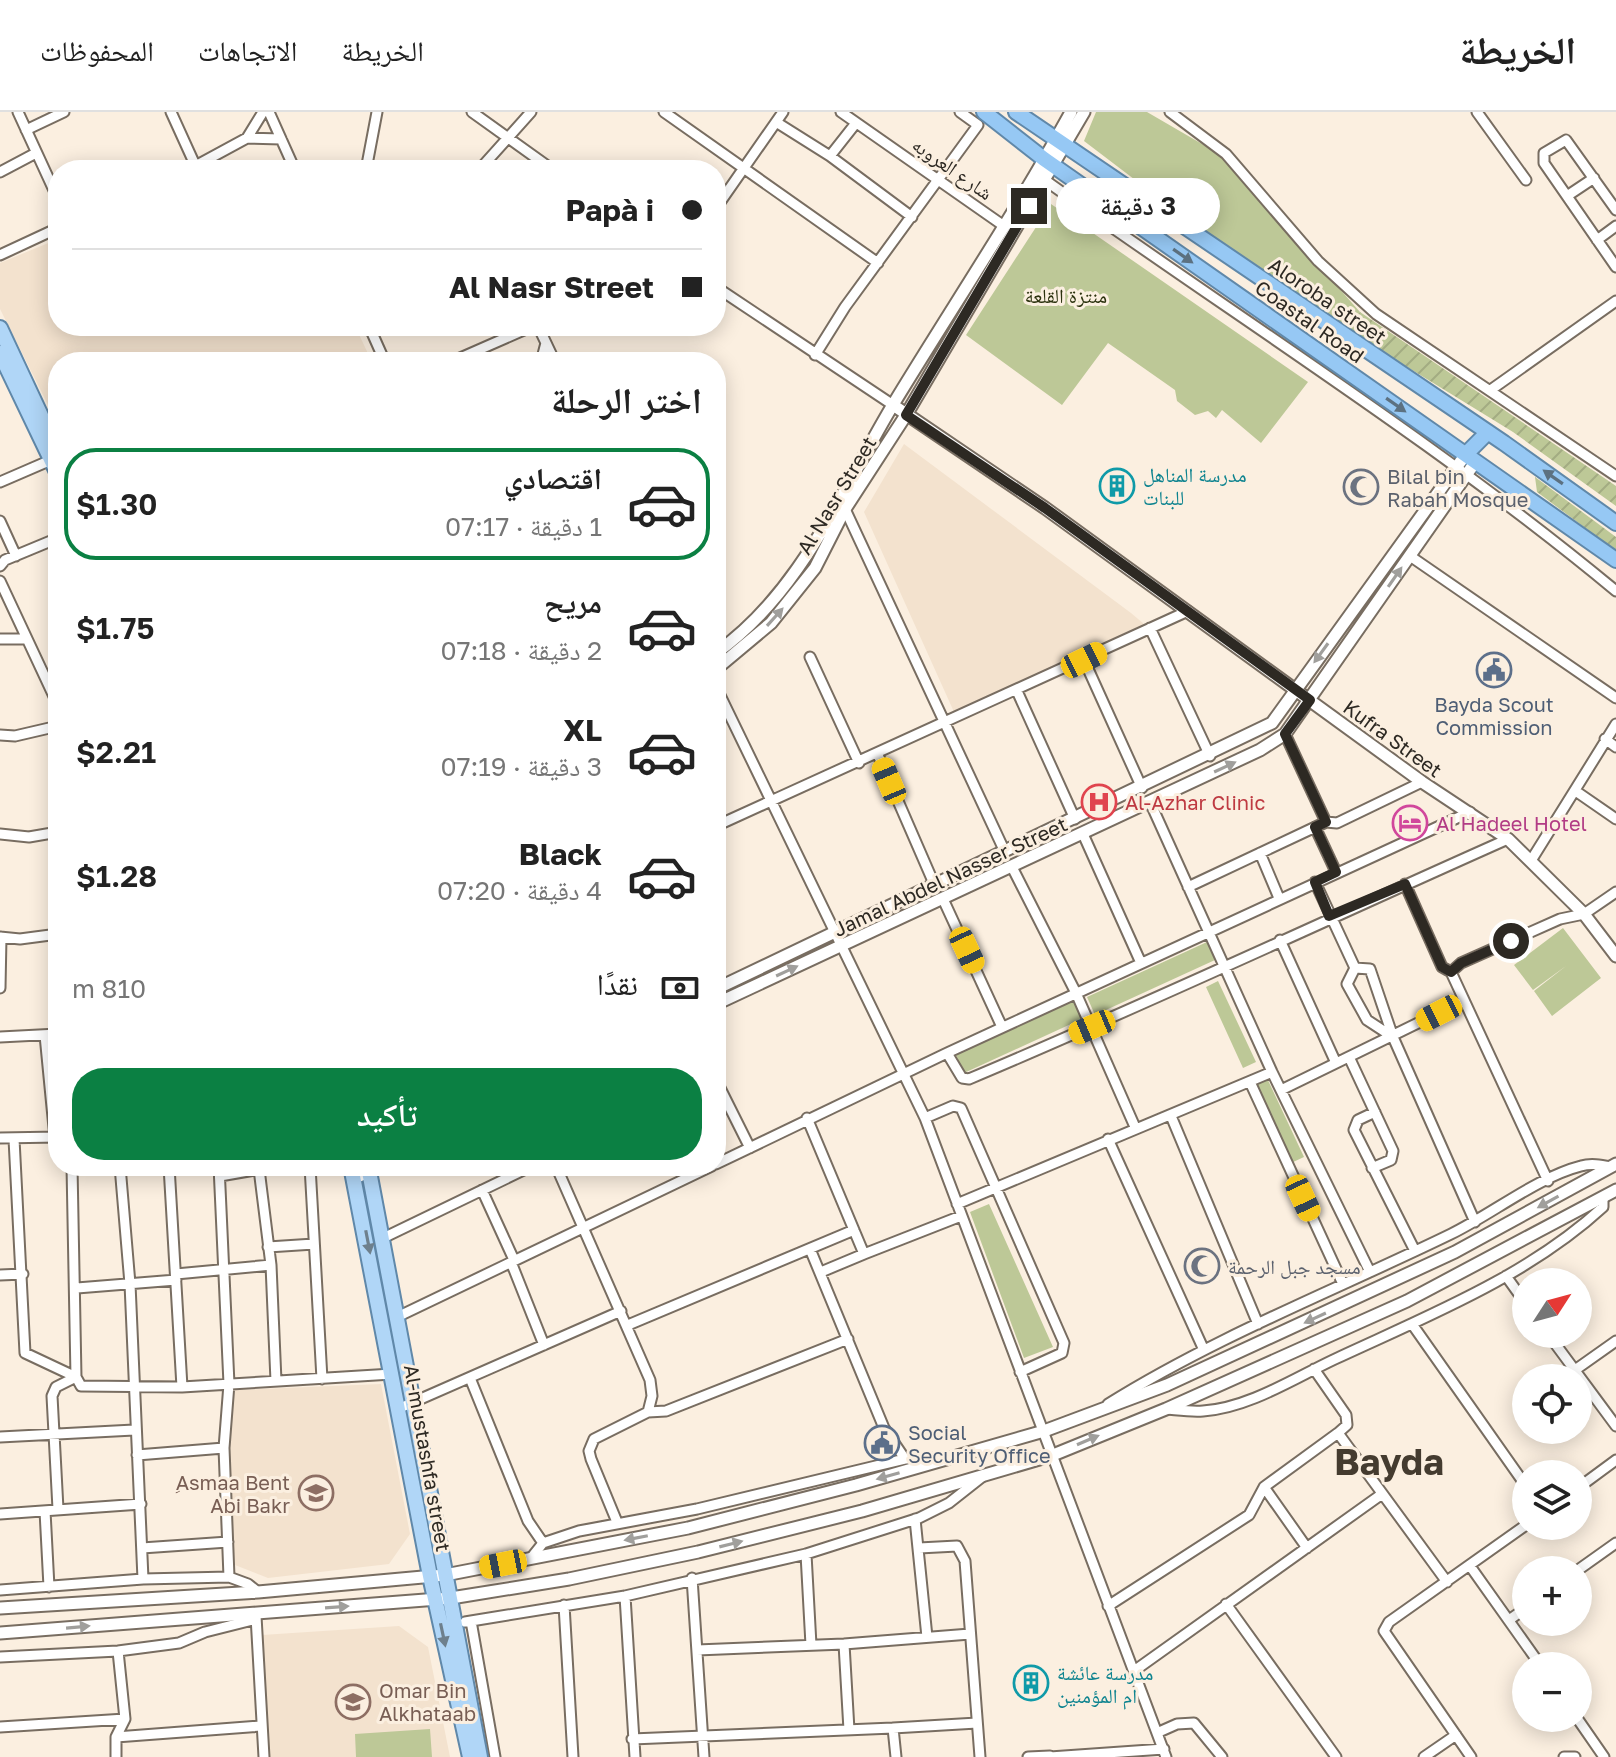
<!DOCTYPE html>
<html lang="ar">
<meta charset="utf-8">
<style>
body{margin:0;font-family:"Golos Text","Noto Naskh Arabic",sans-serif;background:#f2f2f2;color:#222;direction:rtl;height:100vh;display:flex;flex-direction:column;font-size:30px;white-space:nowrap}
*{box-sizing:border-box;margin:0}
p{font-size:26px;color:#767676}
.icon{flex:none;width:44px;height:44px;fill:none;stroke:currentColor;stroke-width:2;stroke-linecap:round;stroke-linejoin:round}
.map{position:relative;flex:1;overflow:hidden;direction:ltr}
.panel{position:absolute;left:48px;top:240px;width:678px;height:824px;display:flex;flex-direction:column;background:#fff;border-radius:32px;box-shadow:0 4px 20px #0003;direction:rtl}
.panel>*{flex:none}
.guide{position:absolute;left:48px;top:48px;width:678px;height:176px;border-radius:32px;box-shadow:0 4px 20px #0003;direction:rtl;display:grid;align-content:center;height:176px;padding:0 24px;background:#fff}
.needle{width:52px;rotate:54deg}
.controls{position:absolute;left:1512px;top:1156px;display:grid;gap:16px}
.controls a{display:grid;place-items:center;width:80px;height:80px;border-radius:50%;background:#fff;box-shadow:0 4px 20px #0003;font-size:40px}
.end{position:absolute;width:36px;height:36px;margin:-18px;border:10px solid #2d2923;background:#fff;box-shadow:0 0 0 4px #fff}
.from{border-radius:50%}
.bubble{position:absolute;height:56px;border-radius:28px;background:#fff;box-shadow:0 4px 20px #0003;font-size:26px;font-weight:600;line-height:56px;text-align:center;direction:rtl}
.car{position:absolute;width:24px;height:48px;margin:-24px -12px;border-radius:10px;box-shadow:0 0 6px 2px #0007;background:linear-gradient(#f5c518 24%,#345 0 40%,#f5c518 0 76%,#345 0 86%,#f5c518 0)}
.guide b{display:flex;align-items:center;gap:28px;height:76px;font-size:30px}
.guide b+b{border-top:2px solid #e0e0e0}
.guide i{width:20px;height:20px;background:#222}
ul{padding:0;list-style:none}
li{display:flex;align-items:center;gap:24px;height:112px;margin:0 16px 12px;padding:0 8px;border:4px solid transparent;border-radius:32px}
li div{flex:1}
li b{display:block;font-size:30px}
li em{font-style:normal;font-weight:600}
li.active{border-color:#0b8043}
li>.icon{width:72px;height:72px;stroke-width:1.5}
h2{padding:0 24px;font-size:36px;line-height:96px}
.pay{display:flex;align-items:center;gap:20px;height:88px;padding:0 24px;font-size:30px}
.pay p{margin-inline-start:auto}
.action{display:flex;gap:16px;margin-top:auto;padding:16px 24px}
.action a{flex:1;height:92px;border-radius:32px;background:#0b8043;color:#fff;font-size:32px;font-weight:600;line-height:92px;text-align:center}
header{display:flex;align-items:center;gap:48px;box-sizing:border-box;height:112px;padding:0 40px;background:#fff;border-bottom:2px solid #e0e0e0}
header strong{font-size:38px}
nav{display:flex;gap:44px;margin-inline-start:auto;font-size:28px}
.map>svg:first-child{display:block}
.built{fill:#f3e2ce}
.park{fill:#bdc897}
.garden{fill:url(#garden-furrows)}
.lines{fill:none;stroke-linecap:round;stroke-linejoin:round}
.minor-casing{stroke:#786d61;stroke-width:13}
.tertiary-casing{stroke:#786d61;stroke-width:15}
.primary-casing{stroke:#6088a9;stroke-width:18}
.trunk-casing{stroke:#6088a9;stroke-width:18}
.minor{stroke:#fff;stroke-width:9}
.tertiary{stroke:#fff;stroke-width:11}
.primary{stroke:#b0d6f7;stroke-width:14}
.trunk{stroke:#96c8f4;stroke-width:14}
.oneway{fill:#5c7181}
.oneway2{fill:#a09f9c}
.oneway3{fill:#6e808d}
.route{stroke:#2d2923;stroke-width:10}
.labels{text-anchor:middle;dominant-baseline:central;stroke-width:6;stroke-linejoin:round;paint-order:stroke}
.street-label{font-size:20px;fill:#2d2923;stroke:#fbefe0}
.park-label{font-size:20px;fill:#2c320e;stroke:#fbefe0}
.culture-label{font-size:20px;fill:#0d838f;stroke:#fbefe0;text-anchor:start}
.worship-label{font-size:20px;fill:#5b616d;stroke:#fbefe0;text-anchor:start}
.service-label{font-size:20px;fill:#4e5e75;stroke:#fbefe0}
.health-label{font-size:20px;fill:#be3a42;stroke:#fbefe0;text-anchor:start}
.hotel-label{font-size:20px;fill:#b23c85;stroke:#fbefe0;text-anchor:start}
.education-label{font-size:20px;fill:#785e54;stroke:#fbefe0;text-anchor:end}
.town-label{font-size:36px;font-weight:bold;fill:#443b2f;stroke:#fbefe0}
</style>
<header>
<strong>الخريطة</strong>
<nav><a>الخريطة</a><a>الاتجاهات</a><a>المحفوظات</a></nav>
</header>
<div class="map">
<svg width="1616" height="1645" viewBox="0 0 1616 1645">
<defs>
<pattern id="garden-furrows" width="10" height="10" patternUnits="userSpaceOnUse" patternTransform="scale(2)"><rect width="10" height="10" fill="#bdc897"/><path d="M-1 1l2-2M0 10L10 0M9 11l2-2" fill="none" stroke="#a3ac82"/></pattern>
</defs>
<rect width="100%" height="100%" fill="#fbefe0"/>
<path class="built" d="M58 127V214H355L372 250H58V313L0 197V151Z
M904 332 1131 501 1144 512 954 600 864 400Z
M381 1272 410 1422 389 1452 268 1466 235 1453 226 1339 235 1278Z
M399 1514 428 1535 450 1645H269L262 1523Z"/>
<path class="park" d="M1096 0H1147L1221 43 1360 200 1347 218 1172 96 1084 29Z
M1051 92 1308 270 1261 331 1222 298 1216 306 1208 299 1195 303 1177 289 1175 278 1108 231 1062 293 966 223Z
M1563 816 1601 866 1552 904 1534 879 1566 854 1533 878 1514 853Z
M1207 830 1215 848 1095 903 1087 885Z
M1218 869 1256 950 1243 956 1206 875Z
M1076 888 1084 906 964 961 956 943Z
M1266 964 1304 1045 1291 1051 1254 970Z
M989 1092 1053 1235 1024 1246 970 1100Z
M430 1617 432 1645H356L355 1622Z"/>
<path class="garden" d="M1360 200 1616 374V394L1513 320 1347 218Z
M1535 365 1616 425V439L1537 380Z"/>
<g class="lines">
<g class="minor-casing">
<path id="minor" d="M18 0 58 87
M171 0 196 55
M269 0 295 58
M472 0 553 58
M664 0 878 151
M841 0 1004 114
M1170 0 1226 42 1318 149 1376 202 1616 364
M1477 0 1526 68
M776 10 830 44 912 105
M26 18 64 0
M247 26 263 0
M830 44 856 11
M188 58 247 26 281 27
M366 58 377 0
M479 58 531 0
M0 60 36 41
M1042 66C1233 203 1434 328 1616 479
M1567 84 1594 66
M716 96 783 0
M1616 98 1566 28 1544 41V51L1616 155
M1597 128 1616 114
M0 143 58 116
M716 175 893 293
M369 214 385 250
M538 214 555 250
M815 243 845 195 978 13 960 0
M451 250 533 214
M541 250 546 231
M1492 277 1616 189
M0 370 51 348
M845 397 1005 740
M0 409 16 444
M1410 444 1616 586
M0 454 5 448 58 426
M0 469 58 593
M1150 516 1210 644
M0 527H25
M810 545 859 651
M1084 548 1142 676
M716 575 925 1006 1166 1645
M1017 579 1075 707
M1285 622 1326 710
M0 623 15 624 58 614
M1605 627 1616 635
M878 643 935 774
M1577 680 1616 707
M1150 690 1272 960 1370 1160
M716 714 1188 499
M1315 715 1336 760
M0 722 29 725 58 720
M1083 722 1141 851
M1260 741 1279 786
M1532 747 1616 612
M1012 755 1076 881 1135 1015
M1315 770 1355 856
M1405 772 1442 855 1451 860 1548 1069
M1188 775 1326 710 1337 711 1422 670
M943 787 1002 915
M0 825 20 827 58 822
M1280 828 1336 951
M1451 860 1461 851 1560 807 1584 802 1616 780
M0 876 1 825
M45 923 55 1026
M0 925 58 922
M1393 925 1367 908 1347 872 1355 856 1370 857 1393 925 1475 1110
M947 941 962 966 969 967C1150 891 1328 807 1508 727
M1349 945 1393 1039 1391 1048 1372 1056
M716 968 750 1036
M1250 970 1343 1172
M1281 978 1463 889
M1375 1000 1358 1008 1354 1018 1415 1139
M1171 1004 1258 1212
M807 1006 864 1142 821 1160
M925 1006 953 994 961 996 1064 1231 1062 1241 1020 1260
M0 1026 58 1025
M14 1027 25 1241 76 1265
M1108 1027 1203 1236
M716 1052 947 941 1470 700
M72 1054 76 1265 81 1274 182 1275 392 1262
M120 1054 130 1172 143 1467
M169 1054 182 1275
M219 1054 229 1272 224 1336 229 1465
M310 1054 322 1267
M556 1054 650 1268 652 1284 648 1300
M259 1057 271 1153 276 1269
M220 1064 278 1054
M482 1078 514 1148
M957 1092 1272 960
M381 1127 532 1054
M268 1135 314 1132
M810 1137 884 1316 905 1347
M864 1142 961 1104
M511 1150 544 1233
M176 1162 271 1153
M0 1163 23 1162
M1506 1164 1526 1192
M77 1176 176 1168
M395 1206 712 1054
M1412 1212 1526 1374
M628 1213 854 1118
M1548 1222 1616 1314
M1314 1257 1346 1303 1347 1313 1338 1321 1447 1470
M1575 1258 1616 1229
M470 1266 528 1409 543 1431
M1108 1292C1217 1224 1336 1178 1451 1122 1492 1102 1538 1065 1581 1054 1591 1051 1601 1053 1611 1055
M400 1296 621 1199
M1166 1297C1178 1298 1191 1300 1203 1299 1248 1296 1293 1267 1333 1248 1425 1205 1527 1165 1603 1095V1085
M0 1325 134 1318
M137 1343 224 1336
M1264 1375 1307 1436
M1578 1376 1616 1348
M58 1397 52 1284 56 1275 76 1265
M45 1399 49 1475
M0 1402 141 1392
M915 1407 927 1525
M617 1410 591 1347 589 1339 594 1327 648 1300 666 1299 848 1227
M142 1436 228 1430
M919 1436 957 1434 965 1449 980 1645
M806 1442 811 1533
M531 1446 543 1431 579 1419 697 1397 905 1347 942 1346
M1470 1454 1541 1554
M1578 1458 1616 1431
M692 1466 704 1645
M0 1478 143 1467 229 1465 248 1472 258 1480
M625 1484 635 1645
M1226 1492 1336 1645
M564 1493 573 1645
M1108 1494 1249 1403 1264 1375 1338 1321
M256 1504 264 1645
M1509 1508 1526 1496
M471 1509 625 1484 806 1442 919 1406 949 1391 982 1365
M465 1510 471 1509 495 1645
M844 1532 849 1618
M697 1538 844 1532 970 1522
M0 1545 118 1539 179 1531 205 1520 256 1507
M1134 1559 1382 1382
M1577 1606 1604 1645
M0 1615 125 1607
M893 1616 977 1611
M1159 1620 1177 1612 1194 1611 1222 1645
M116 1625 261 1614
M632 1627 893 1616 896 1645
M116 1645V1625L125 1607 118 1539
M1028 1645 1050 1644
M1050 1645 1164 1637
M1424 1645 1456 1623
M1471 1645 1384 1519 1389 1510 1526 1413
M1564 1645H1575"/>
</g>
<g class="tertiary-casing">
<path id="tertiary" d="M893 293 1045 396 1422 670 1508 727 1584 802 1616 844
M716 541C802 480 841 379 894 291 953 194 1016 100 1071 0
M716 557 771 511 815 456 845 397 906 303 1084 0
M716 877 1272 611 1466 342
M716 892 1260 638 1285 622 1476 349
M355 1066 382 1054
M0 1496 258 1480 445 1463 688 1416 856 1373 1044 1319 1167 1273 1455 1140 1616 1052
M0 1521 451 1486 569 1467 698 1440 862 1399 1053 1343 1166 1297 1407 1189 1616 1078"/>
</g>
<g class="primary-casing">
<path id="primary" d="M0 216 58 340
M0 241 58 362
M351 1054 430 1464 470 1645
M368 1054 480 1645"/>
</g>
<g class="trunk-casing">
<path id="trunk" d="M984 0 1044 47 1616 448
M1016 0 1504 331 1616 411
M1466 342 1488 320"/>
</g>
<use href="#minor" class="minor"/>
<use href="#tertiary" class="tertiary"/>
<use href="#primary" class="primary"/>
<use href="#trunk" class="trunk"/>
</g>
<defs><path id="oneway-solid" d="M-6-.8H1V-3.2L6.5 0L1 3.2V.8H-6Z" transform="scale(2)"/></defs>
<g class="oneway">
<use href="#oneway-solid" transform="translate(1183 144) rotate(35)"/>
<use href="#oneway-solid" transform="translate(1396 293) rotate(35)"/>
<use href="#oneway-solid" transform="translate(1553 365) rotate(-145)"/>
</g>
<g class="oneway2">
<use href="#oneway-solid" transform="translate(1395 465) rotate(-55)"/>
<use href="#oneway-solid" transform="translate(775 505) rotate(-48)"/>
<use href="#oneway-solid" transform="translate(1321 541) rotate(126)"/>
<use href="#oneway-solid" transform="translate(1225 655) rotate(-25)"/>
<use href="#oneway-solid" transform="translate(787 859) rotate(-25)"/>
<use href="#oneway-solid" transform="translate(1548 1090) rotate(151)"/>
<use href="#oneway-solid" transform="translate(1315 1206) rotate(155)"/>
<use href="#oneway-solid" transform="translate(1088 1328) rotate(-23)"/>
<use href="#oneway-solid" transform="translate(888 1364) rotate(164)"/>
<use href="#oneway-solid" transform="translate(636 1426) rotate(169)"/>
<use href="#oneway-solid" transform="translate(731 1432) rotate(-14)"/>
<use href="#oneway-solid" transform="translate(337 1495) rotate(-4)"/>
<use href="#oneway-solid" transform="translate(78 1515) rotate(-5)"/>
</g>
<g class="oneway3">
<use href="#oneway-solid" transform="translate(368 1130) rotate(79)"/>
<use href="#oneway-solid" transform="translate(443 1523) rotate(78)"/>
</g>
<g class="lines">
<path class="route" d="M1029 94 906 303 1045 396 1310 588 1285 622 1326 710 1315 715 1336 760 1315 770 1329 804 1405 772 1442 855 1451 860 1461 851 1511 829"/>
</g>
<defs>
<g id="building-ring" transform="scale(1.8)"><circle r="9.5" fill="#fbefe0" stroke="#0f9aa8" stroke-width="1.5"/><path d="M-4-6H4V6H1V3H-1V6H-4ZM-2.5-4.3h1.7v1.8h-1.7ZM.8-4.3h1.7v1.8H.8ZM-2.5-1h1.7V.8h-1.7ZM.8-1h1.7V.8H.8Z" fill="#0f9aa8"/></g>
<g id="mosque-ring" transform="scale(1.8)"><circle r="9.5" fill="#fbefe0" stroke="#6b7280" stroke-width="1.5"/><path d="M3.5-4.9A6 6 0 1 0 3.5 4.9A5 5 0 1 1 3.5-4.9Z" fill="#6b7280"/></g>
<g id="civic-ring" transform="scale(1.8)"><circle r="9.5" fill="#fbefe0" stroke="#5c6f8a" stroke-width="1.5"/><path d="M-.6-6.5H3V-4.5H.6V-3L4-1V1h2V6H-6V1h2V-1L-.6-3ZM-1.2 2.5V6h2.4V2.5Z" fill="#5c6f8a"/></g>
<g id="hospital-ring" transform="scale(1.8)"><circle r="9.5" fill="#fbefe0" stroke="#e0444e" stroke-width="1.5"/><path d="M-5-5h3v3.5h4V-5h3V5h-3V1.5h-4V5h-3Z" fill="#e0444e"/></g>
<g id="hotel-ring" transform="scale(1.8)"><circle r="9.5" fill="#fbefe0" stroke="#d1479c" stroke-width="1.5"/><path d="M-6-4.5h1.5V1H6V5H4.5V3h-9V5H-6ZM-4 0a1.8 1.8 0 1 1 3.6 0ZM.5 0V-2.5h3Q6-2.5 6 0Z" fill="#d1479c"/></g>
<g id="school-ring" transform="scale(1.8)"><circle r="9.5" fill="#fbefe0" stroke="#8d6e63" stroke-width="1.5"/><path d="M0-5L7-2L0 1L-7-2ZM-4 1L0 2.5L4 1V4Q0 6-4 4Z" fill="#8d6e63"/></g>
</defs>
<g fill-rule="evenodd">
<use href="#building-ring" x="1117" y="374"/>
<use href="#mosque-ring" x="1361" y="375"/>
<use href="#civic-ring" x="1494" y="558"/>
<use href="#hospital-ring" x="1099" y="690"/>
<use href="#hotel-ring" x="1410" y="711"/>
<use href="#mosque-ring" x="1202" y="1154"/>
<use href="#civic-ring" x="882" y="1331"/>
<use href="#school-ring" x="316" y="1381"/>
<use href="#building-ring" x="1031" y="1571"/>
<use href="#school-ring" x="353" y="1590"/>
</g>
<g class="labels">
<g class="street-label">
<text transform="translate(953 56) rotate(35)">شارع العروبه</text>
<text transform="translate(1328 188) rotate(34)">Aloroba street</text>
<text transform="translate(1310 209) rotate(35)">Coastal Road</text>
<text transform="translate(836 383) rotate(-59)">Al Nasr Street</text>
<text transform="translate(1393 626) rotate(36)">Kufra Street</text>
<text transform="translate(950 764) rotate(-25)">Jamal Abdel Nasser Street</text>
<text transform="translate(428 1346) rotate(80)">Al-mustashfa street</text>
</g>
<g class="park-label">
<text x="1066" y="183">منتزة القلعة</text>
</g>
<g class="culture-label">
<text x="1143" y="362">مدرسة المناهل<tspan x="1143" dy="23">للبنات</tspan></text>
<text x="1057" y="1560">مدرسة عائشة<tspan x="1057" dy="23">ام المؤمنين</tspan></text>
</g>
<g class="worship-label">
<text x="1387" y="364">Bilal bin<tspan x="1387" dy="23">Rabah Mosque</tspan></text>
<text x="1228" y="1154">مسجد جبل الرحمة</text>
</g>
<g class="service-label">
<text x="1494" y="592">Bayda Scout<tspan x="1494" dy="23">Commission</tspan></text>
<text x="908" y="1320" text-anchor="start">Social<tspan x="908" dy="23">Security Office</tspan></text>
</g>
<g class="health-label">
<text x="1125" y="690">Al-Azhar Clinic</text>
</g>
<g class="hotel-label">
<text x="1436" y="711">Al Hadeel Hotel</text>
</g>
<g class="education-label">
<text x="290" y="1370">ِAsmaa Bent<tspan x="290" dy="23">Abi Bakr</tspan></text>
<text x="379" y="1578" text-anchor="start">Omar Bin<tspan x="379" dy="23">Alkhataab</tspan></text>
</g>
<g class="town-label">
<text x="1389" y="1349">Bayda</text>
</g>
</g>
</svg>
<div class="controls">
<a><svg class="needle" viewBox="-14 -14 28 28"><path d="M0-13l5 13h-10z" fill="#e53935"/><path d="M0 13l5-13h-10z" fill="#767676"/></svg></a>
<a><svg class="icon" aria-label="locate" viewBox="0 0 24 24"><circle cx="12" cy="12" r="6"/><path d="M12 2v4M12 18v4M2 12h4M18 12h4"/></svg></a>
<a><svg class="icon" aria-label="layers" viewBox="0 0 24 24"><path d="M12 4l9 5-9 5-9-5zM3 14l9 5 9-5"/></svg></a>
<a>+</a>
<a>−</a>
</div>
<i class="end from" style="left:1511px;top:829px"></i>
<i class="end" style="left:1029px;top:94px"></i>
<div class="bubble" style="left:1056px;top:66px;width:164px">3 دقيقة</div>
<i class="car" style="left:1084px;top:548px;rotate:64deg"></i>
<i class="car" style="left:889px;top:669px;rotate:337deg"></i>
<i class="car" style="left:967px;top:838px;rotate:155deg"></i>
<i class="car" style="left:1439px;top:901px;rotate:243deg"></i>
<i class="car" style="left:1092px;top:915px;rotate:247deg"></i>
<i class="car" style="left:1303px;top:1086px;rotate:155deg"></i>
<i class="car" style="left:503px;top:1452px;rotate:259deg"></i>
<div class="guide">
<b><i class="from"></i>Papà i</b>
<b><i></i>Al Nasr Street</b>
</div>
<section class="panel">
<h2>اختر الرحلة</h2>
<ul>
<li class="active"><svg class="icon" aria-label="car" viewBox="0 0 24 24"><path d="M5 17H2v-5l4-1 3-4h7l3 4 3 1v5h-3M9 17h6M6 11h13"/><circle cx="7" cy="17" r="2"/><circle cx="17" cy="17" r="2"/></svg><div><b>اقتصادي</b><p>1 دقيقة · 07:17</p></div><em>$1.30</em></li>
<li><svg class="icon" aria-label="car" viewBox="0 0 24 24"><path d="M5 17H2v-5l4-1 3-4h7l3 4 3 1v5h-3M9 17h6M6 11h13"/><circle cx="7" cy="17" r="2"/><circle cx="17" cy="17" r="2"/></svg><div><b>مريح</b><p>2 دقيقة · 07:18</p></div><em>$1.75</em></li>
<li><svg class="icon" aria-label="car" viewBox="0 0 24 24"><path d="M5 17H2v-5l4-1 3-4h7l3 4 3 1v5h-3M9 17h6M6 11h13"/><circle cx="7" cy="17" r="2"/><circle cx="17" cy="17" r="2"/></svg><div><b>XL</b><p>3 دقيقة · 07:19</p></div><em>$2.21</em></li>
<li><svg class="icon" aria-label="car" viewBox="0 0 24 24"><path d="M5 17H2v-5l4-1 3-4h7l3 4 3 1v5h-3M9 17h6M6 11h13"/><circle cx="7" cy="17" r="2"/><circle cx="17" cy="17" r="2"/></svg><div><b>Black</b><p>4 دقيقة · 07:20</p></div><em>$1.28</em></li>
</ul>
<div class="pay"><svg class="icon" aria-label="cash" viewBox="0 0 24 24"><path d="M3 7h18v10H3z"/><circle cx="12" cy="12" r="2"/></svg>نقدًا<p>810 m</p></div>
<div class="action"><a>تأكيد</a></div>
</section>
</div>
